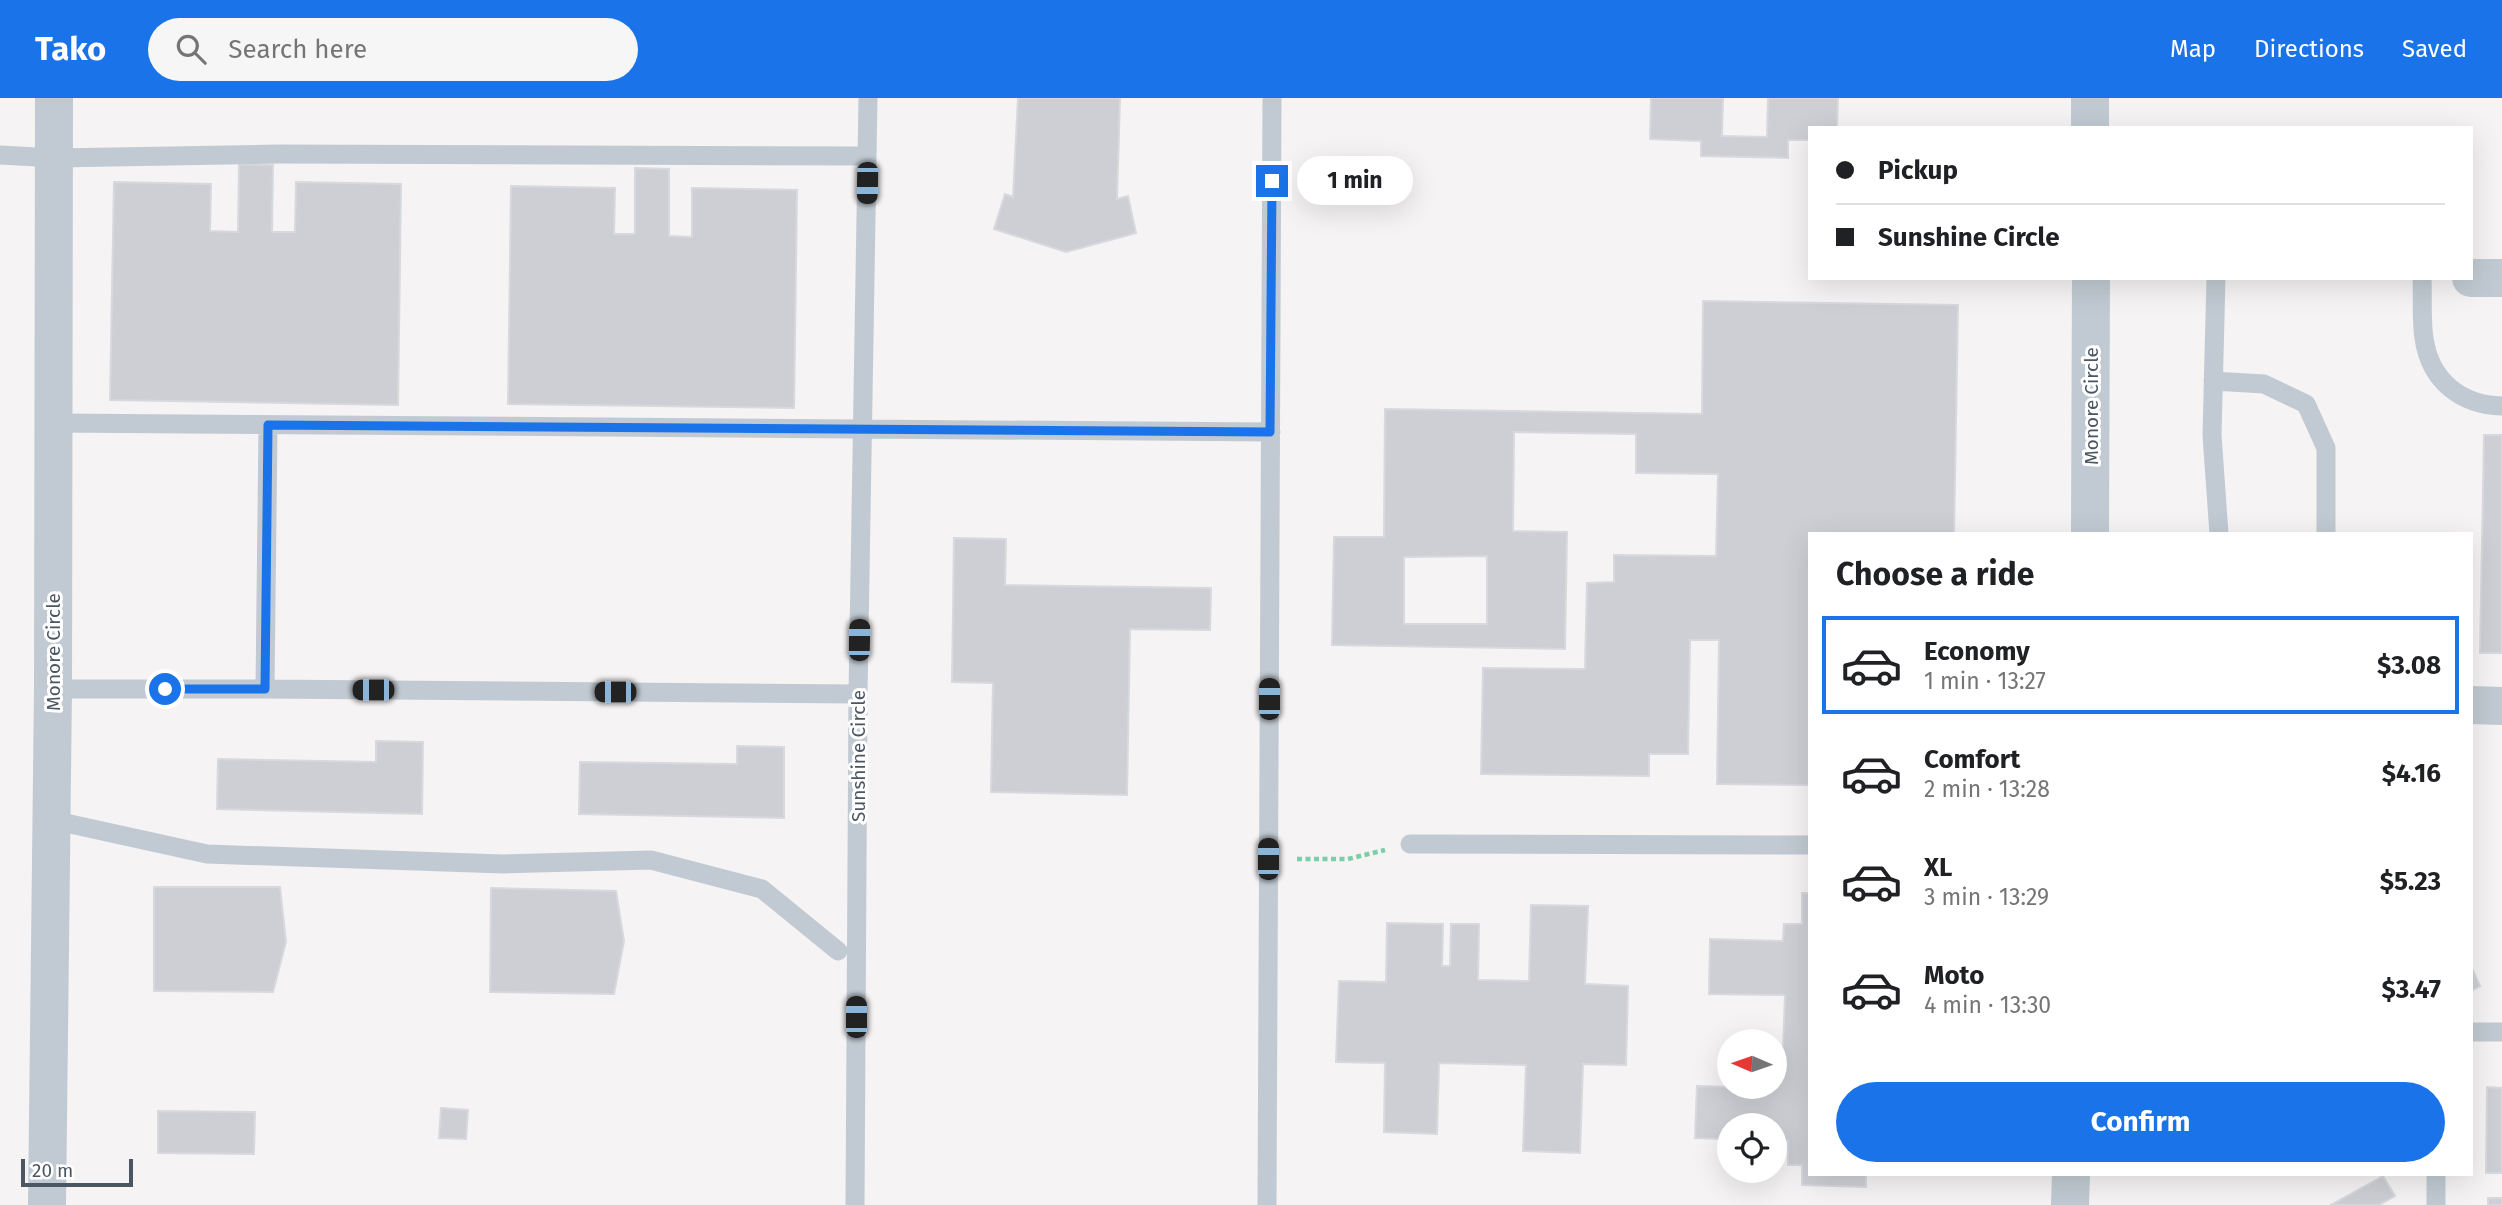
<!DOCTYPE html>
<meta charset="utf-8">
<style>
body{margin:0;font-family:"Fira Sans",sans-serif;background:#f6f6f6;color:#202124;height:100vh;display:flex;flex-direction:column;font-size:26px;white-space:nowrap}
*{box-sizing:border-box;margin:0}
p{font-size:23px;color:#757577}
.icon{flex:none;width:38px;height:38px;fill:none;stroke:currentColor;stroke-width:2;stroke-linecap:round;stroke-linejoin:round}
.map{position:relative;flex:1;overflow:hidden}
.details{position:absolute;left:1808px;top:434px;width:665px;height:644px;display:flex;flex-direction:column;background:#fff;border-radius:0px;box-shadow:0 7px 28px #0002}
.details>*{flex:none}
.hud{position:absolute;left:1808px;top:28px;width:665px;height:154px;border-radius:0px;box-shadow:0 7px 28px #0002;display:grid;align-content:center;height:154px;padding:0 28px;background:#fff}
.needle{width:46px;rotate:272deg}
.buttons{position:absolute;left:1717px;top:931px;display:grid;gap:14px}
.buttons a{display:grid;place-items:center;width:70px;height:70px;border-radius:50%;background:#fff;box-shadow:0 7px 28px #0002;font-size:35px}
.scale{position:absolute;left:21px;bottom:18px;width:112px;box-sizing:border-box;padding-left:7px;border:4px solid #4a5661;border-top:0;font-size:19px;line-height:24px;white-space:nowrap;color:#4a5661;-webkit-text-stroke:5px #fff;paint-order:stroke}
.end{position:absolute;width:32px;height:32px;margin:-16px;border:9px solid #1a73e8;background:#fff;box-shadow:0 0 0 4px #fff}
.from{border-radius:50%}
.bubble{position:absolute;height:49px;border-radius:24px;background:#fff;box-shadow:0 7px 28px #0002;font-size:23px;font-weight:700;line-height:49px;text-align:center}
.car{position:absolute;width:21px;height:42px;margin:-21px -10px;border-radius:9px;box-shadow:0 0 5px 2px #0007;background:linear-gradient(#222 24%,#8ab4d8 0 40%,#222 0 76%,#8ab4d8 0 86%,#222 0)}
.hud b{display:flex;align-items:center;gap:24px;height:66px;font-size:26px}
.hud b+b{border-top:2px solid #e0e0e0}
.hud i{width:18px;height:18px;background:#202124}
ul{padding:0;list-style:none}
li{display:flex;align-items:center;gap:21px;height:98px;margin:0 14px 10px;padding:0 14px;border:4px solid transparent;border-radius:0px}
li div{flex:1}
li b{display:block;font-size:26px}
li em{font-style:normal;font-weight:700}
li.on{border-color:#1a73e8}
li>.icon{width:63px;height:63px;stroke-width:1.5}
h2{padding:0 28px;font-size:32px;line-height:84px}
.action{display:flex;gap:14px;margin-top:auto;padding:14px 28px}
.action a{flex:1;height:80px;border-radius:42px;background:#1a73e8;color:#fff;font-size:28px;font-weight:700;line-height:80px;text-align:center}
header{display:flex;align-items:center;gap:42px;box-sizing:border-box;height:98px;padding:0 35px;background:#1a73e8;color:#fff}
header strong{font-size:33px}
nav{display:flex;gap:38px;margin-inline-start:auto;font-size:24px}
.search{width:490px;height:63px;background:#f6f6f6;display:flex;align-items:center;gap:18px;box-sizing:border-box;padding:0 24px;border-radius:38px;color:#757577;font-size:26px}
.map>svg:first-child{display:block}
.building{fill:#cdcfd5;stroke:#d7d9de;stroke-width:2;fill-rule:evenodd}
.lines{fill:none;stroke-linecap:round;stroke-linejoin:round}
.path{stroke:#7ad0a6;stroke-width:4.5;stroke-dasharray:5 3.5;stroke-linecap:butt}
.lane{stroke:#c1cad2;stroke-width:19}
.street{stroke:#c1cad2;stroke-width:38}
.route{stroke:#1a73e8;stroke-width:9}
.labels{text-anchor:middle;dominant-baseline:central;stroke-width:6;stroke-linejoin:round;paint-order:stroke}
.street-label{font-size:19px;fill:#4a5661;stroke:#fff}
</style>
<header>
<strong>Tako</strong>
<div class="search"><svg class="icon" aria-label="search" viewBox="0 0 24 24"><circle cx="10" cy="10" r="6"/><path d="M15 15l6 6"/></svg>Search here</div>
<nav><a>Map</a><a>Directions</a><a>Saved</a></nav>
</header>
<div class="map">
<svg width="2502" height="1107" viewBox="0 0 2502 1107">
<rect width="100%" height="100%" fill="#f5f3f3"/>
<path class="building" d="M1018 0H1120L1117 101 1128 98 1136 135 1066 154 994 131 1005 96 1013 99Z
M1651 0H1723L1722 38 1767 39 1768 0H1838L1837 30H1810V42H1788V60L1701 58V43L1650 41Z
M239 66 273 67 272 134H295L296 84 401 86 398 307 110 302 114 84 211 86 210 133 238 134Z
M635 70 669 71V138L692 139V90L797 92 794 310 508 306 511 88 615 90 614 136H635Z
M1703 203 1958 207 1954 436H1810V687L1717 686 1719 542H1690L1688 656H1649V678L1481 676 1483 570 1585 571 1587 485 1614 484V457L1716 458 1718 376 1636 375V336L1514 334 1513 433 1567 434 1565 551 1332 547 1334 439H1384L1385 311 1702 316ZM1487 458V526H1404V459Z
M2484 337H2502V555H2480Z
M954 440 1006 441 1005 487 1211 490 1210 532 1130 531 1127 697 991 694 993 585 952 584Z
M376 643 423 644 422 716 217 711 218 661 376 664Z
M737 648 784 649V720L579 716 580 664 737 666Z
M154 789H280L286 844 273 894 154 893Z
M491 790 616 793 624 843 614 896 490 894Z
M1802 795H1810V1076H1866V1089L1802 1087V1067H1788V1043L1774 1042V1027H1729V1041L1695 1040 1697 988 1776 990 1774 950H1783L1785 897 1709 896 1710 841 1783 843 1784 826H1802Z
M1531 807 1588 808 1585 886 1628 888 1626 967 1583 966 1580 1055 1523 1053 1526 967 1439 965 1437 1036 1384 1034 1385 965 1336 964 1339 883 1386 884 1387 825 1443 826 1442 868H1450L1451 826H1479L1478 882 1529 883Z
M2471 868 2480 888 2471 893Z
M1726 949H1729V975H1725Z
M2487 989 2502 990V1075H2486Z
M441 1010 468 1012 466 1041 439 1040Z
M158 1013 255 1014 254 1056 158 1055Z
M2383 1078 2395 1098 2379 1107H2331Z
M2488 1100H2502V1107H2488Z"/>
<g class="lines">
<path class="path" d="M1297 761H1348L1385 752"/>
<path class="lane" d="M0 57 55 60 278 56 867 58
M2216 180 2212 337 2219 436
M2422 180C2423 200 2421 221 2424 240 2430 283 2461 307 2502 308
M2213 283 2264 286 2306 306 2326 350V436
M54 325 1271 334
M53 591H265L268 327
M265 591 858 596
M52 722 207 756 503 766 651 762 762 791 838 853
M1410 746 1810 747
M2471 934H2502
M855 1107 858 596 868 0
M1267 1107 1272 0
M2436 1107V1076"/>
<path class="street" d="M2090 0V30
M2471 180H2502
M2090 436 2091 180
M2471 607 2502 608
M47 1107 53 591 54 0
M2070 1107 2071 1076"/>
</g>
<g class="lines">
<path class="route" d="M165 591H265L268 327 1270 334 1272 83"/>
</g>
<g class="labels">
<g class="street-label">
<text transform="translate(2091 308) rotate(-90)">Monore Circle</text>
<text transform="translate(53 554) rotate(-90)">Monore Circle</text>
<text transform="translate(858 658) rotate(-90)">Sunshine Circle</text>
</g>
</g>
</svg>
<div class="buttons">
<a><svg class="needle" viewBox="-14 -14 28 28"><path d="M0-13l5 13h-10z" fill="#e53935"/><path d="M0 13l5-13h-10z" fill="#757577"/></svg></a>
<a><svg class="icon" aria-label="locate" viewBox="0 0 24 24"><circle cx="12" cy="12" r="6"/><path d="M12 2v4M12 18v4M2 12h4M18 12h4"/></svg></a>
</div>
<div class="scale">20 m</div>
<i class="end from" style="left:165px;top:591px"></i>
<i class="end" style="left:1272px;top:83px"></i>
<div class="bubble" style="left:1297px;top:58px;width:116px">1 min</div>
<i class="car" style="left:867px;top:85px;rotate:181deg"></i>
<i class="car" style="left:859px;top:542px;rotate:1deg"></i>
<i class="car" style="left:373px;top:592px;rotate:270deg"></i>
<i class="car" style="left:615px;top:594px;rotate:270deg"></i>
<i class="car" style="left:1269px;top:601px;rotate:0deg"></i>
<i class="car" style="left:1268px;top:761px;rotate:0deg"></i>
<i class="car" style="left:856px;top:919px;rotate:0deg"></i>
<div class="hud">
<b><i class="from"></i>Pickup</b>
<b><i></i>Sunshine Circle</b>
</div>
<section class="details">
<h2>Choose a ride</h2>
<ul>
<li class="on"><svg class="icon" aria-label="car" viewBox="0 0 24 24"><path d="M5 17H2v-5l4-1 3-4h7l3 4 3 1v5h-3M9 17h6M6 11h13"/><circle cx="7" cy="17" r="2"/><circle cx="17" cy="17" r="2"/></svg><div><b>Economy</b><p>1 min · 13:27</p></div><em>$3.08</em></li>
<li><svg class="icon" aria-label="car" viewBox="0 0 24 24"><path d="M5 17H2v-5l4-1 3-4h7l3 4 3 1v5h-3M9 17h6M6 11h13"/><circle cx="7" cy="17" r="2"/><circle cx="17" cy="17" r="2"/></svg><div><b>Comfort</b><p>2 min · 13:28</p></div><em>$4.16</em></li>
<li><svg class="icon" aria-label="car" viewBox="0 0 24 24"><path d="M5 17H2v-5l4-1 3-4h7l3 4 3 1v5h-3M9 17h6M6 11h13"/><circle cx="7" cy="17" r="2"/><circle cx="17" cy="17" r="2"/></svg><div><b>XL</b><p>3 min · 13:29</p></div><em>$5.23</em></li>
<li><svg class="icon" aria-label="car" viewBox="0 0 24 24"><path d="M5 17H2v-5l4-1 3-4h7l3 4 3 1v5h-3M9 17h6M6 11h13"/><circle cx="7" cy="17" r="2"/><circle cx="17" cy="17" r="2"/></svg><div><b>Moto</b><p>4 min · 13:30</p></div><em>$3.47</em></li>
</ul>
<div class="action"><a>Confirm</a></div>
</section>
</div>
